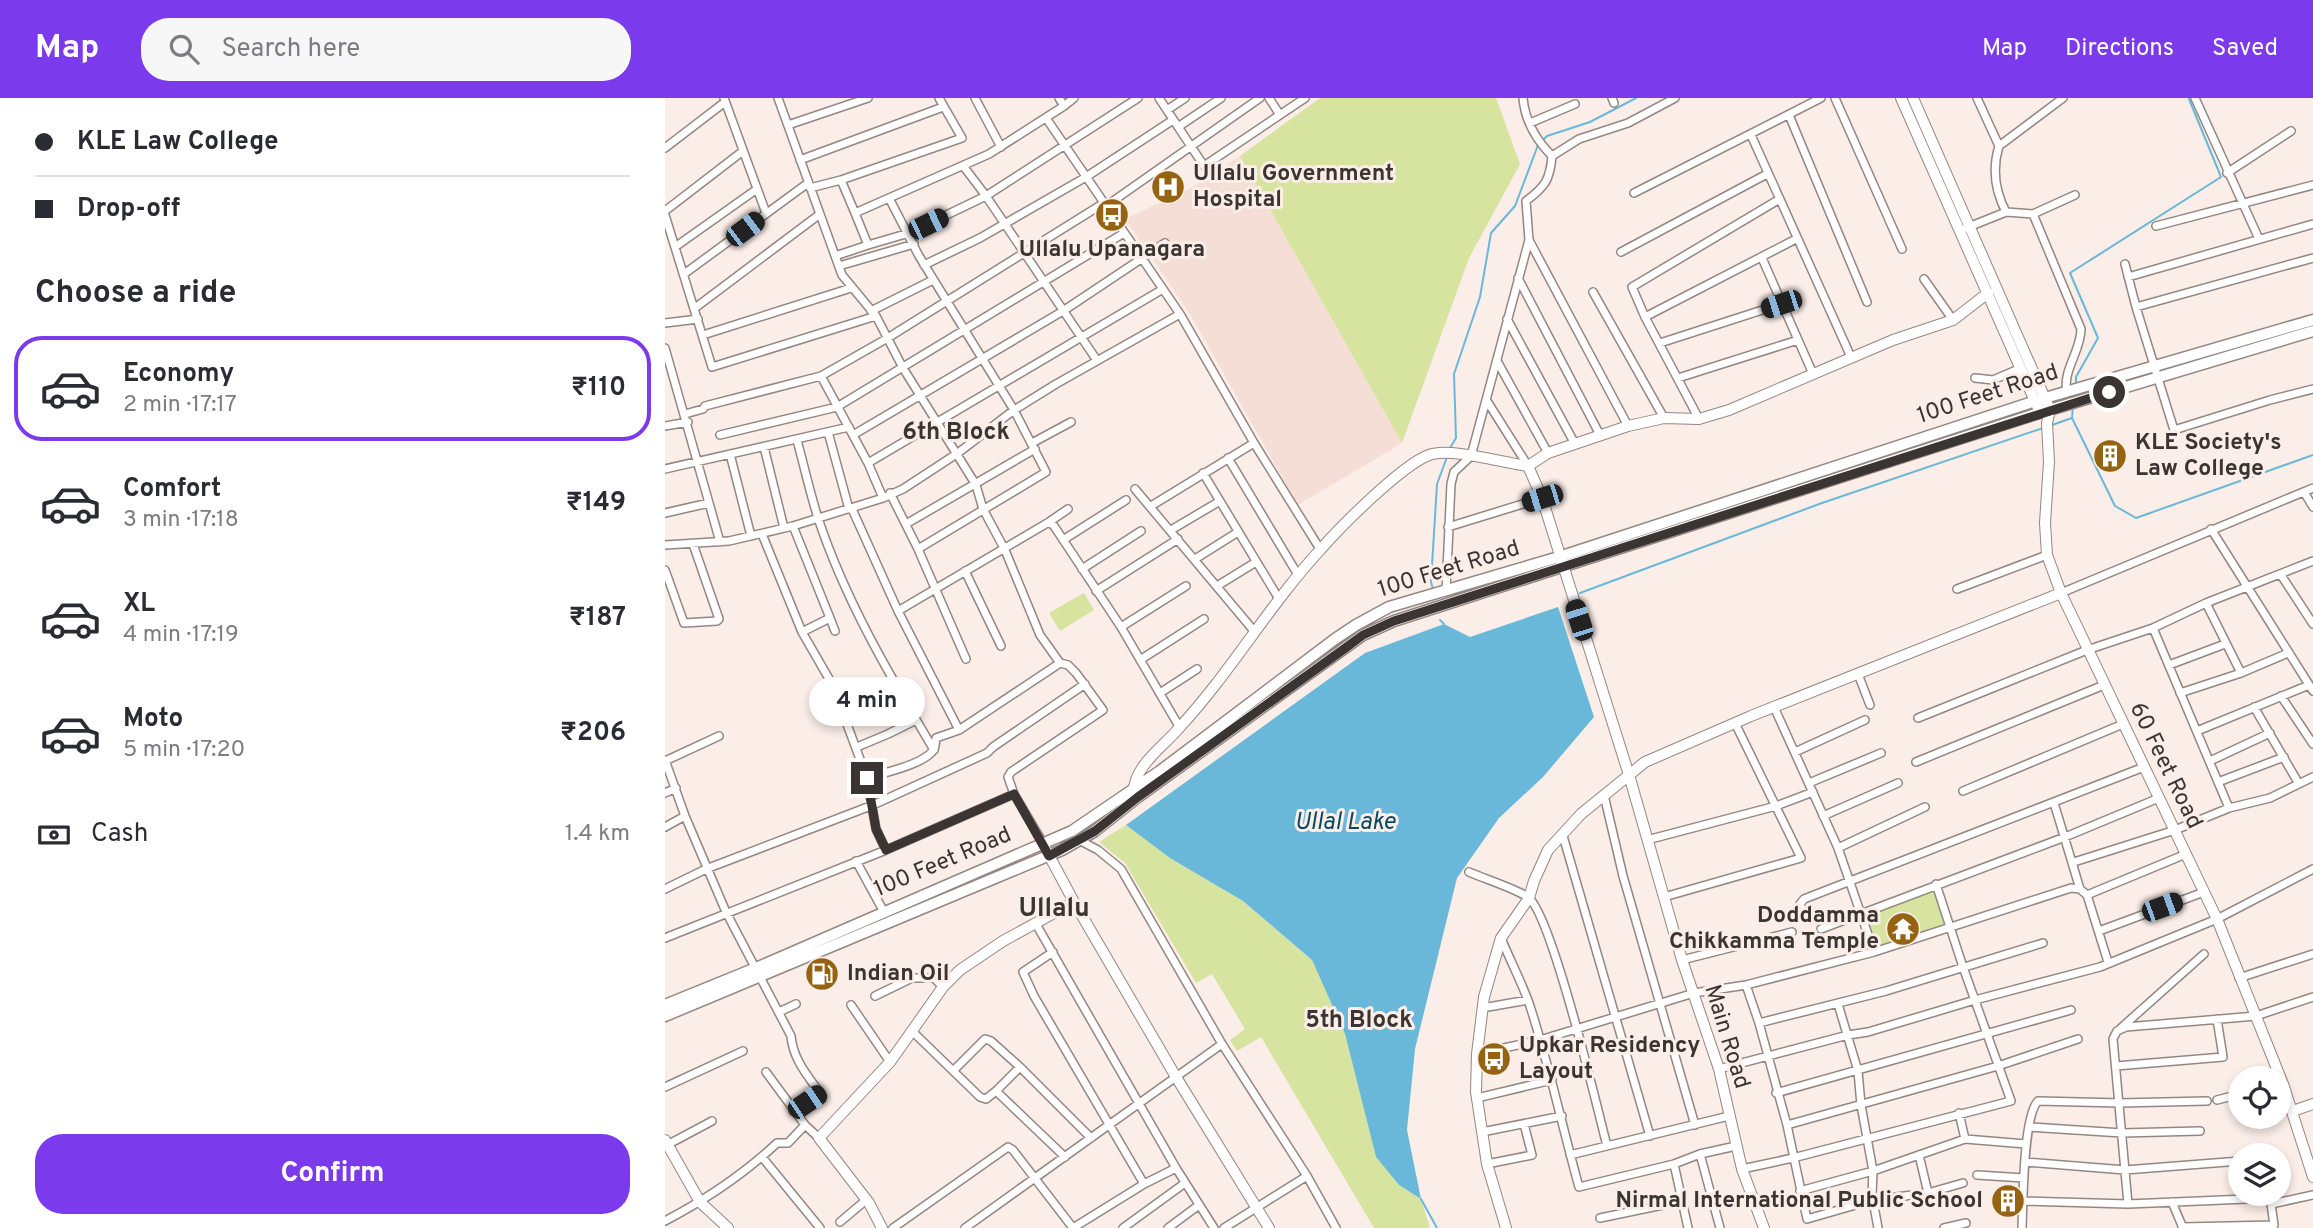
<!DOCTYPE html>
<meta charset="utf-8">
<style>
body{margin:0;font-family:Overpass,sans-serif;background:#f7f7f7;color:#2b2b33;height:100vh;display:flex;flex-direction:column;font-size:26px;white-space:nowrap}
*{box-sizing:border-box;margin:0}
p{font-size:23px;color:#7c7c81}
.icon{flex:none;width:38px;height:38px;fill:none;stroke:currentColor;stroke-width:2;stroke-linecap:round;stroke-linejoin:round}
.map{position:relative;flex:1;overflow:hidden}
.drawer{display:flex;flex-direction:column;background:#fff;width:665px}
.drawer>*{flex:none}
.guide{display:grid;align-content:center;height:154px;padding:0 35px;background:#fff}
.buttons{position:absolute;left:1563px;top:968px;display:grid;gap:14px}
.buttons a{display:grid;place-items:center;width:63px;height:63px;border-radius:50%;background:#fff;box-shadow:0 4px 10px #0003;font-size:35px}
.end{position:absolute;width:32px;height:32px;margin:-16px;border:9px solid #3a3532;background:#fff;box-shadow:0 0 0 4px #fff}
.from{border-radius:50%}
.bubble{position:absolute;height:49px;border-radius:24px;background:#fff;box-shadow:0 4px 10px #0003;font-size:23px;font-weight:700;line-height:49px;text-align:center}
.car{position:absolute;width:21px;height:42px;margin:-21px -10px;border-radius:9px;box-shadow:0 0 5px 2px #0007;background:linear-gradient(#222 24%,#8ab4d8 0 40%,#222 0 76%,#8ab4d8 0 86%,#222 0)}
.guide b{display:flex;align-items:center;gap:24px;height:66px;font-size:26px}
.guide b+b{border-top:2px solid #e1e1e2}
.guide i{width:18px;height:18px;background:#2b2b33}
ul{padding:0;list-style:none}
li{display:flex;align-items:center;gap:21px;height:105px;margin:0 14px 10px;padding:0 21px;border:4px solid transparent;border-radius:28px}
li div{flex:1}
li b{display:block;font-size:26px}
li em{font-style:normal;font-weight:700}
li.current{border-color:#7c3aed}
li>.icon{width:63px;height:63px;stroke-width:1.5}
h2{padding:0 35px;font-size:32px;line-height:84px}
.pay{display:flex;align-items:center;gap:18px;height:77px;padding:0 35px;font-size:26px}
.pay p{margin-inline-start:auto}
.cta{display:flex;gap:14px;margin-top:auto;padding:14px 35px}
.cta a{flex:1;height:80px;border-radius:28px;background:#7c3aed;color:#fff;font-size:28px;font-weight:700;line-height:80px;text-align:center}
header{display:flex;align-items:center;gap:42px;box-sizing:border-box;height:98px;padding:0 35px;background:#7c3aed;color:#fff}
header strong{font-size:33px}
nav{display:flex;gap:38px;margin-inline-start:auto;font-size:24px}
.search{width:490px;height:63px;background:#f7f7f7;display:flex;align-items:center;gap:18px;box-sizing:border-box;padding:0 24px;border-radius:28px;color:#7c7c81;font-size:26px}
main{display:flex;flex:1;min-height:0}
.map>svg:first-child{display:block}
.built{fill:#f4ded5}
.green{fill:#d6e4a0}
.water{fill:#6ab8d9}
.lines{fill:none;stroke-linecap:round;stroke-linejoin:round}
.stream{stroke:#6ab8d9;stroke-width:2}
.minor-casing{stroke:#948782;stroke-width:10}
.tertiary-casing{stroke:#948782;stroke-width:12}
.secondary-casing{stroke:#948782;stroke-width:13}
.minor{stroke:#fff;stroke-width:7}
.tertiary{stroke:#fff;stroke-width:10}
.secondary{stroke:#fff;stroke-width:10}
.route{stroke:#3a3532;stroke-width:9}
.labels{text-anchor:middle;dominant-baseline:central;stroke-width:6;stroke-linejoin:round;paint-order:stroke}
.poi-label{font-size:23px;font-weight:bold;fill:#3a3532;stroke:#fbede7;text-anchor:start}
.street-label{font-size:23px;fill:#3a3532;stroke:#fbede7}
.neighbourhood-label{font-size:24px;font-weight:bold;fill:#3a3532;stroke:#fbede7}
.water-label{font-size:24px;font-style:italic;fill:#034a60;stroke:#fbede7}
.quarter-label{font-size:26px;font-weight:bold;fill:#3a3532;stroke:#fbede7}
</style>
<header>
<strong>Map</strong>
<div class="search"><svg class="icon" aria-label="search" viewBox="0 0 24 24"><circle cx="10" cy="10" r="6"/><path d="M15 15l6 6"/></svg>Search here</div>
<nav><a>Map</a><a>Directions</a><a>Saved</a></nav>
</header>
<main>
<section class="drawer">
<div class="guide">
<b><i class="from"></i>KLE Law College</b>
<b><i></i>Drop-off</b>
</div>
<h2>Choose a ride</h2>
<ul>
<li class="current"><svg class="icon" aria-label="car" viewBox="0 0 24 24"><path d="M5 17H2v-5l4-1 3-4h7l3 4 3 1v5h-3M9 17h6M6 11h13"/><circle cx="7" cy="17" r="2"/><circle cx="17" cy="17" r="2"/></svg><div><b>Economy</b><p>2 min · 17:17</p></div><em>₹110</em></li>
<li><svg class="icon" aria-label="car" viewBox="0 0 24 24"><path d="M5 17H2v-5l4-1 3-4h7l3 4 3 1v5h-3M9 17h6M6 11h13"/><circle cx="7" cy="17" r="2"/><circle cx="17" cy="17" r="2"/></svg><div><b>Comfort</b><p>3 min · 17:18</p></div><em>₹149</em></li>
<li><svg class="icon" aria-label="car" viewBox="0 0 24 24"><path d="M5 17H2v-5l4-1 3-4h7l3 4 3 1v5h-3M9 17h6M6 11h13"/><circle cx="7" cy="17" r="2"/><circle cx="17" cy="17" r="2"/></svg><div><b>XL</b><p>4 min · 17:19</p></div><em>₹187</em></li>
<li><svg class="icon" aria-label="car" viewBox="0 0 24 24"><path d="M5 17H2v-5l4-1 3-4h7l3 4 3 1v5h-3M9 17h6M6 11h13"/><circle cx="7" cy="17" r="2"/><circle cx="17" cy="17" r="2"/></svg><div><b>Moto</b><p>5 min · 17:20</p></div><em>₹206</em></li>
</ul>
<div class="pay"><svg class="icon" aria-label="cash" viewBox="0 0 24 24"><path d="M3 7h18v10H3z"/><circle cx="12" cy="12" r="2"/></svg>Cash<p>1.4 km</p></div>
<div class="cta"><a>Confirm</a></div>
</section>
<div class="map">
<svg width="1648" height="1130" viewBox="0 0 1648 1130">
<rect width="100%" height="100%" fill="#fbede7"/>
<path class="built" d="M575 58 737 345 633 407 525 216 460 121 528 89Z"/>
<path class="green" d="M655 0H831L855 66 804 160 737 345 575 58Z
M419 495 429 512 395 533 384 515Z
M461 727 505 760 578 803 647 862 680 936 711 1059 734 1087 756 1101 765 1130H709L596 939 572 953 565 942 580 931 547 876 531 885 460 765 434 744Z
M1271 790 1284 828 1254 838 1245 816 1223 824 1231 846 1211 853 1198 815Z"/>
<path class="water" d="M893 509 929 619 878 679 834 720 792 780 750 951 742 1032 756 1101 734 1087 711 1059 680 936 647 862 578 803 505 760 461 727 700 555 779 526 805 539Z"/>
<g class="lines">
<path class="stream" d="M877 43 882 38 925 24 971 0
M1411 285V279L1433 240 1405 175 1556 79 1524 1
M1407 320 1408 308
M1387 327 1407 320 1450 408 1471 420 1648 357
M785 350 791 340 789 276 815 199 826 135 850 108 873 47
M768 491 766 484 772 386 782 359
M915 495 1157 405 1378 330
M775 522 779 526
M756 1101 772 1130"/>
<g class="minor-casing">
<path id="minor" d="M59 0 101 115
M310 0 336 49
M494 0 539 68 640 0
M604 0 615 17
M858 0C860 23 871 42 887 58
M947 0 949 5
M1170 0 1237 151
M1530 0 1594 141
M399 8 409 0
M502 12 520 0
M1124 17 1202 204
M381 20 515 216 589 345 655 451
M865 25 910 6
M123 27 203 0
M513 29 556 0
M1086 37 1186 259
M1334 48 1398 0
M0 50 60 4
M135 62 278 9
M299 69 321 98 431 261
M1562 75 1626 33
M176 82 190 115
M145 90 176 82 297 40 274 0
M969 95 1156 0
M224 100 190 115 203 147 244 135 321 98 473 0
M441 108 595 0
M0 113 78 53
M1341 114 1368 116 1410 97
M1368 116 1416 231C1416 253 1397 273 1402 294
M0 117 47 269 211 218
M1491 128 1648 87
M1301 130 1341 114C1330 93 1327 71 1334 48L1312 0
M864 142 963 328
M10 149 92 91
M956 154 1102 76
M170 158 203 147
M1097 160 1148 276
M1460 166 1471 209 1509 332 1605 302 1648 291
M259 167 315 140 421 79 508 22
M174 168 249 146
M19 176 143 85
M1463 179 1648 126
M853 180 935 337
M1259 181 1288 222
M928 194 999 320
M1471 209 1648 160
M30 210 155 116
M206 213 268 182
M980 219 1131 141
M842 221 910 346
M0 225 33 221
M38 237 186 190
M995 245 1116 206
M0 250 44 405 0 415
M832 263 883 355
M156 278 221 241 439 105
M1013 280 1133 242
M1310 280 1328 282 1356 270
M822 303 863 368
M20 316 38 311 40 308 156 278 203 365 218 400
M1034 321 980 219 967 189 1113 102
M0 328 23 324
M163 334 184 411
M55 337 172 309 459 135
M188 337 398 213 500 145
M132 342C139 368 145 395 153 420 180 502 225 578 269 652
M367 345 406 324
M99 349 119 430
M65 356 86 438
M563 360 633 477
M203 365 498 191
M0 371 184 329
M538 375 614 501
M470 391 589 533
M1639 394 1648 409
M225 395 253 451 301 561
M44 405 55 444
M486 408 589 345
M187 411 233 513 294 632
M384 424 403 411
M241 426 370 351
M128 428 165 520
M783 429 877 400
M1546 431 1648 593
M506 432 555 403
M97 436 137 534 167 586 202 680C218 675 261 666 269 651 271 648 270 644 271 640L294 632 395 565
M398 442 461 402
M0 447 64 443 128 428 218 400 238 391 293 355 349 312 391 286 515 216
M253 451 381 374 349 312 254 158 224 100 324 56 399 8 394 0
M530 461 573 434
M417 471 476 433
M0 472 19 525 52 523 54 521 28 446
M300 473 336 548
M1616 477 1648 526
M552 488 591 464
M1292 491 1382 457
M431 493 513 441
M781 493 786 386 789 374 806 358 864 142 861 103C880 89 885 82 887 58L914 41 963 25 1010 0
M1396 495 1648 390
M1541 505 1576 575
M233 513 384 424 389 428 456 529 515 630
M456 529 521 488
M1488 530 1564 710
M137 534 165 520 170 533
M475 562 539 521
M1504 567 1560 546
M1193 576 1205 607
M495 595 532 571
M1515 595 1576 575 1623 555
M1616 598 1648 646
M1109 609 1173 750 1209 854
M1589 609 1634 686
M180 618 236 597
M1253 620 1422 552 1488 530 1541 505 1648 463
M1532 633 1644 587
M192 649 223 636 251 622
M1130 654 1200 622
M0 662 20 718 61 814 126 938C128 961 142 977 155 995L128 1013
M0 663 54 638
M1545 663 1605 635
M1251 664 1439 587
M202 680 211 731 221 752
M1553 684 1619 659
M1144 685 1216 655
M1298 693 1458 626
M0 695 11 690
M349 696 378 745
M939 697 958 778 1030 1027
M1389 705 1415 791
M1158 718 1233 685
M0 729 20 718
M898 738 985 1038
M414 742 433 752 456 771 557 946 642 1078 671 1130
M982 742 1111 708 1148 694
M1173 750 1260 709
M191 763 219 814
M1409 764 1510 732 1564 710 1605 700 1648 679
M804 774C820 781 849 790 863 799 887 817 932 1009 942 1048
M0 791 41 771 208 707 322 655 328 649 420 586
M1422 797 1521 756
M999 799 1136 760 1070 625
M1140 818 1135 806 1139 801 1479 669
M371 826 511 1070 549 1130
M1156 831 1400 739 1494 700
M1434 833 1539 794
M0 840 221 752 349 696 343 679 346 674 438 612 411 575 403 567 395 565 375 537 340 452 318 411 311 387 238 270 211 218 177 177 113 0
M836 840C845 862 856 883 864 905 884 966 897 1028 914 1089L1009 1066 1035 1056 1071 1048
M388 854 358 874 369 898 479 1086
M1017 862 1127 834
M1574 880 1648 856
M1081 887 1094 925 1122 1027 1142 1121 1208 1102 1263 1095 1298 1085
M210 898 247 880H269L278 889
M1173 906 1193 973 1196 1007 1208 1073 1207 1097 1213 1130
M186 907 225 964
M817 910 863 902
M114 914 131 906
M1094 925 1221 893 1378 845
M1456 930 1539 856
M248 934 315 999 321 1001 331 993
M812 956 875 942 1029 895 1081 887 1209 854 1406 790 1415 791 1422 797 1443 864
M1451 968 1558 959 1552 921
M1054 971 1183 937 1203 934 1310 902 1435 869 1552 821 1648 771
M288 973 320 941 326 943 355 969
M101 974 140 1027
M0 989 78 953
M1111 995 1406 912
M812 1000 887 982
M1552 1002 1575 996
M1294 1015 1300 1041
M1122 1027 1333 968 1413 941
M1365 1029 1457 1035 1535 1033
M817 1034 897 1018
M2 1047 47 1023
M1035 1056 1055 1130
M905 1057 1064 1018
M1254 1057 1263 1095
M97 1059 155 1130
M400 1059 331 993 355 969 426 1040
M1360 1064 1460 1072 1575 1063
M822 1066 867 1057 859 1026
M1009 1066 1023 1130
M1077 1071 1128 1060 1346 1003 1298 869 1271 786
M1312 1077 1359 1080
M1135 1093 1208 1073 1300 1041 1361 1046
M1358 1103 1463 1106 1605 1100 1606 1106 1648 1097
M1507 1104 1518 1130
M1463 1106 1448 941 1452 933 1461 929 1591 918 1648 899
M935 1120 1017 1103
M0 1123C40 1102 79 1076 112 1045H123L140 1027 154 1040
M175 1124 201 1102
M1517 1129 1609 1127 1606 1106
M228 1130 343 1049 348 1052 408 1130
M300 1130 557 946
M408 1130 479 1086 511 1070
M458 1130 520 1085
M503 1130 534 1107
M559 1130 642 1078
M1279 1130 1301 1125
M1357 1130C1358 1106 1358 1018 1373 1003L1455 1005 1542 1003"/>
</g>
<g class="tertiary-casing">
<path id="tertiary" d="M1236 0 1373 310
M1248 0 1385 312 1382 325 1384 364 1380 425 1382 457 1396 495 1552 821 1618 986 1648 1079
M863 368 877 400 964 677 1017 862 1054 971 1077 1071 1099 1130
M469 693C469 668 499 648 514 630 566 574 604 507 656 451 676 428 737 367 764 357 785 349 838 365 863 368L883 355 963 328 999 320 1034 321 1064 312 1228 242 1288 222 1323 195
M409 804 511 979 604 1130
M1628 1013 1648 1006
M0 1042 35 1104 63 1130
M217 1130 204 1105 154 1040 225 964 278 889 295 872 338 843 409 804 380 750
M841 1130 822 1066 811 994 812 956 819 899 836 840 864 800 869 783 883 752 916 716 980 664 1086 618 1396 495"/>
</g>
<g class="secondary-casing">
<path id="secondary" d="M0 907 91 870 407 733 495 673 670 541 691 527 724 509 894 459 1380 300 1648 222
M0 918 397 752 430 733 473 699 698 537 729 523 1374 315 1648 233"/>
</g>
<use href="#minor" class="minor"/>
<use href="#tertiary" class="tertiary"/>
<use href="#secondary" class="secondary"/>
</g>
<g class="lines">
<path class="route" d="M202 680 211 731 221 752 349 696 384 758 430 733 473 699 679 551 698 537 729 523 1444 294"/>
</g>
<defs>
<g id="hospital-disc" transform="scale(1.75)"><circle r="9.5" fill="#946413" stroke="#fbede7"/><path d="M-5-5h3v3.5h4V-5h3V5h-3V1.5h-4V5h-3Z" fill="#fff"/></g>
<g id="bus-disc" transform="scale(1.75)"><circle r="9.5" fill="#946413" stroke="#fbede7"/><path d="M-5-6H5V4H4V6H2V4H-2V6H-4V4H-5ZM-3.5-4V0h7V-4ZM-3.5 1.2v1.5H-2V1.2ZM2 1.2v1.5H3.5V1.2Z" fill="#fff"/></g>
<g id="building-disc" transform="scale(1.75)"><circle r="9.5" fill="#946413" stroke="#fbede7"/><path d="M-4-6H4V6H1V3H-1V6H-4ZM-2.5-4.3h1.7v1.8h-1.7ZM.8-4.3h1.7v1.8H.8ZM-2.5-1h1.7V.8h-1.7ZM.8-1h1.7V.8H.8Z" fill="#fff"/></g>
<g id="temple-disc" transform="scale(1.75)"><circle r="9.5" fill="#946413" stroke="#fbede7"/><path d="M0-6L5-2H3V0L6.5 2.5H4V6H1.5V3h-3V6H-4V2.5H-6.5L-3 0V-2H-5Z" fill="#fff"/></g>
<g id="fuel-disc" transform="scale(1.75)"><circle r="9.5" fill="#946413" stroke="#fbede7"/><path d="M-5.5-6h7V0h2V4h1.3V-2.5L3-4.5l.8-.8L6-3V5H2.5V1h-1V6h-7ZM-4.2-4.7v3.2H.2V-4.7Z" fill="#fff"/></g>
</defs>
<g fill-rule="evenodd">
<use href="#hospital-disc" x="503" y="89"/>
<use href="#bus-disc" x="447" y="117"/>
<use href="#building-disc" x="1445" y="358"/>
<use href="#temple-disc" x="1238" y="831"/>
<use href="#fuel-disc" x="157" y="876"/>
<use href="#bus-disc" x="829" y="961"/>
<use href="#building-disc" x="1343" y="1103"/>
</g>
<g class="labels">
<g class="poi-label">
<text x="528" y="76">Ullalu Government<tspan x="528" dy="26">Hospital</tspan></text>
<text x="447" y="152" text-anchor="middle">Ullalu Upanagara</text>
<text x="1470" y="345">KLE Society's<tspan x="1470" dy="26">Law College</tspan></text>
<text x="1214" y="818" text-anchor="end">Doddamma<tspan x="1214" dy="26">Chikkamma Temple</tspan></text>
<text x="182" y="876">Indian Oil</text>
<text x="854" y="948">Upkar Residency<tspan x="854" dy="26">Layout</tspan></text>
<text x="1318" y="1103" text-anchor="end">Nirmal International Public School</text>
</g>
<g class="street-label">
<text transform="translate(1323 297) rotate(-18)">100 Feet Road</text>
<text transform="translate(784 472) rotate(-17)">100 Feet Road</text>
<text transform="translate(1500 668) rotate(64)">60 Feet Road</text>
<text transform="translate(278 765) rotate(-23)">100 Feet Road</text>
<text transform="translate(1061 939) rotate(73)">Main Road</text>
</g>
<g class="neighbourhood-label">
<text x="291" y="335">6th Block</text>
<text x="694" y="923">5th Block</text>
</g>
<g class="water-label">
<text x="680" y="725">Ullal Lake</text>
</g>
<g class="quarter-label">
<text x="389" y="811">Ullalu</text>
</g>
</g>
</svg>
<div class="buttons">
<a><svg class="icon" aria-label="locate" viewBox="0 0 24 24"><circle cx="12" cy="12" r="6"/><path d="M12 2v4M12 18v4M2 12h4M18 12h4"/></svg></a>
<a><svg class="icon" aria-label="layers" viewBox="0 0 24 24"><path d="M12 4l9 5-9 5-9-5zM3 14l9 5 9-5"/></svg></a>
</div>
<i class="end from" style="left:1444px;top:294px"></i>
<i class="end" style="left:202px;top:680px"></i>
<div class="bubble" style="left:144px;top:579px;width:116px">4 min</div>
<i class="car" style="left:263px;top:126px;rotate:64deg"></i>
<i class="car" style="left:80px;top:131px;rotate:53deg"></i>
<i class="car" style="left:1116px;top:206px;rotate:252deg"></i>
<i class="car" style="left:877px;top:400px;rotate:253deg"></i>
<i class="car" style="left:914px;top:522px;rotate:342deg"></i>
<i class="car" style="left:1497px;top:809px;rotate:70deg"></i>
<i class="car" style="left:142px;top:1004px;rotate:56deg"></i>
</div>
</main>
